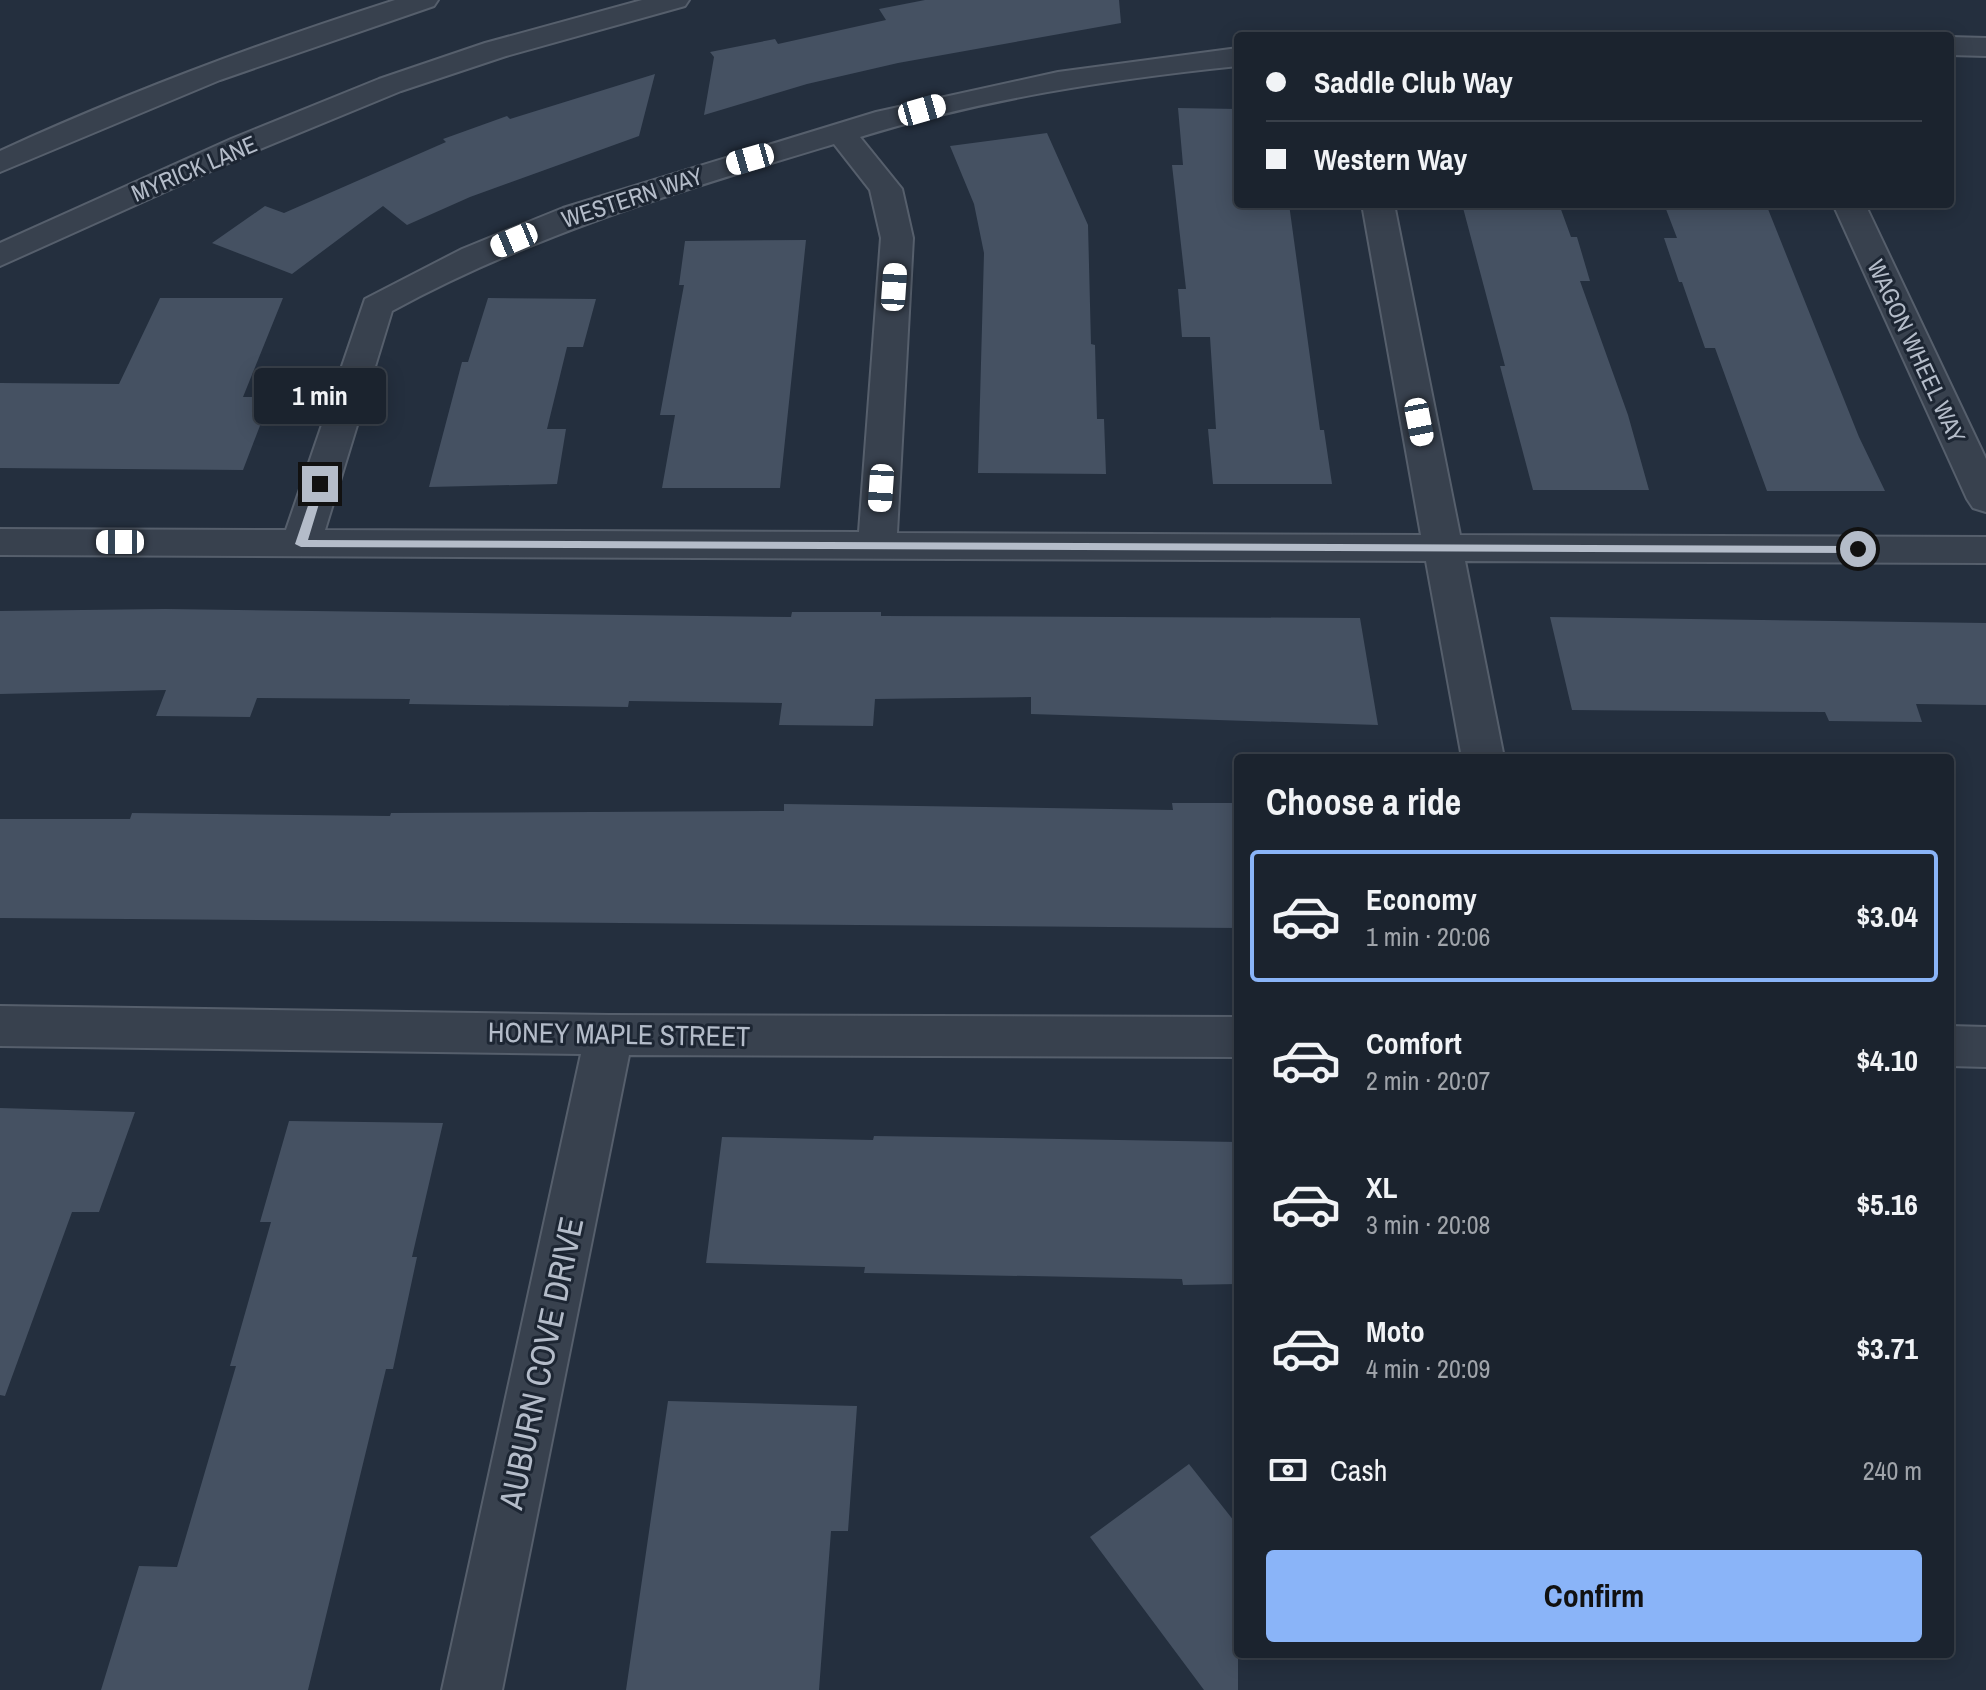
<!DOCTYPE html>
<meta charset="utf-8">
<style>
body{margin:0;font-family:"Archivo Narrow",sans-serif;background:#242b36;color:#f1f3f6;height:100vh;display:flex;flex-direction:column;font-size:30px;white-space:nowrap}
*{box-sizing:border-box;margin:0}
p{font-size:26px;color:#a0a4aa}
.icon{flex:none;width:44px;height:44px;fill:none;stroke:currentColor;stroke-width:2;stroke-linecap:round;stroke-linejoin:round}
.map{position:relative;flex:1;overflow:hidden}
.panel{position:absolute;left:1234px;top:754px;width:720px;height:904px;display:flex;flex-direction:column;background:#1b232e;border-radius:8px;box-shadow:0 4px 20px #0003,0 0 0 2px #39404a}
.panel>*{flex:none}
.banner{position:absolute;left:1234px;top:32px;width:720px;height:176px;border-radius:8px;box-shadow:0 4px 20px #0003,0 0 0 2px #39404a;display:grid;align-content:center;height:176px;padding:0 32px;background:#1b232e}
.end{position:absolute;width:36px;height:36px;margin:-18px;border:10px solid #b4bcc9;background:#111;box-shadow:0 0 0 4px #111}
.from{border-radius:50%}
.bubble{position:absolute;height:56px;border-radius:8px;background:#1b232e;box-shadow:0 4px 20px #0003,0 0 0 2px #39404a;font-size:26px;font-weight:700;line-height:56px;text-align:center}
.car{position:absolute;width:24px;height:48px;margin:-24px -12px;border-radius:10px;box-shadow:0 0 6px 2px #0007;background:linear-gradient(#fff 24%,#345 0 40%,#fff 0 76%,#345 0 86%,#fff 0)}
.banner b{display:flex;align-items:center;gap:28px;height:76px;font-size:30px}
.banner b+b{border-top:2px solid #39404a}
.banner i{width:20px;height:20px;background:#f1f3f6}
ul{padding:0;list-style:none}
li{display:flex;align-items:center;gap:24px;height:132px;margin:0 16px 12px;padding:0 16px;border:4px solid transparent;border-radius:8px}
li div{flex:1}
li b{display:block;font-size:30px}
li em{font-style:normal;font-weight:700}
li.selected{border-color:#8ab4f8}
li>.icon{width:72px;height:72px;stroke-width:1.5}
h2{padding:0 32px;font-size:36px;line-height:96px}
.pay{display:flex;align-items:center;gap:20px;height:88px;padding:0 32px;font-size:30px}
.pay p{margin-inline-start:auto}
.button{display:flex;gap:16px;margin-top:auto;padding:16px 32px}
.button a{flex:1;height:92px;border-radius:8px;background:#8ab4f8;color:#111;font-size:32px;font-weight:700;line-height:92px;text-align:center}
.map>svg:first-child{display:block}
.building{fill:#455162}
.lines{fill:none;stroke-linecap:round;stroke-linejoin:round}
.minor-casing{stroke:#565f6c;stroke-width:4}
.minor{fill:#38414e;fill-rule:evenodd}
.route{fill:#b4bcc9}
.labels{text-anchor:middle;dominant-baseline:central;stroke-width:6;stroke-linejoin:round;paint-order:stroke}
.far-street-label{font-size:24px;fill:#b4bcc9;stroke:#1d2633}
.street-label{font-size:28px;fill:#b4bcc9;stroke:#1d2633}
.near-street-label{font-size:34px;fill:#b4bcc9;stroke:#1d2633}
</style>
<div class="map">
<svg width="1986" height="1690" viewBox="0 0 1986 1690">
<rect width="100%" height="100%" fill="#242f3e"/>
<path class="building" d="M925 0H1119L1121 23 898 63 807 84 704 115 714 57 710 52 775 39 778 44 886 20 879 9Z
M655 74 639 136 470 197 407 225 383 206 292 274 212 243 265 206 284 213 446 142 443 139 507 116 510 119Z
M1178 108 1238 109V204H1289L1320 430H1324L1332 484H1213L1208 429H1216L1210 337H1182L1178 289H1186L1172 165H1183Z
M1047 133 1088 225 1091 344 1095 345 1097 419H1104L1106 474 978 473 984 253 974 204 950 146Z
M1462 204H1559L1571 237H1577L1590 281H1580L1628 415 1649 490H1533L1500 366H1505Z
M1664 204H1766L1859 437 1885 491H1767L1715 348H1705L1682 282H1679L1664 238H1677Z
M806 240 780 488H662L675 415H660L684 285H679L685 241Z
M160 298H283L243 397H271L243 470 0 468V383L119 384Z
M488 298 596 299 583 347H567L547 429H566L557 484 429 487 462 362H468Z
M165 609 791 617 792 612H881V616L1360 618 1378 725 1031 714V697L875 699 873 726 779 725 782 703 629 701 628 707 409 704 410 699 257 698 250 717 156 716 166 690 0 694V611Z
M1550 617 1986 623V705L1916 704 1922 722 1829 721 1825 712 1572 710Z
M1172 803H1238V928L0 918V819H130L132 813 390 816 391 813 784 811V804L1173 810Z
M0 1108 135 1112 99 1212H72L5 1396 0 1395Z
M289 1121 443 1123 412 1257H417L393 1369H386L308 1690H101L139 1566 177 1567 236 1366H230L271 1222H260Z
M874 1136 1238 1142V1284L1183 1285 1182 1279 864 1273 865 1267 706 1263 722 1137 873 1140Z
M668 1401 857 1406 848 1531H831L819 1690H626Z
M1189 1464 1238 1526V1690H1204L1090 1537Z"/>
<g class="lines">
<g class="minor-casing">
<path id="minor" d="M395 0H438L434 6 220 80 0 172V151C128 92 260 43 395 0Z
M642 0H689L685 6 506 56 401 91 253 152 0 266V243L231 139 379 79 485 43Z
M1950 37 1986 38V56L1950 55Z
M1238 48V66C1110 79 983 99 860 137L902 189 913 238 897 533 1421 535 1362 204H1394L1460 535 1986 537V563L1465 561 1504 758H1462L1426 561 0 555V529L286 530 365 299 462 249 563 208 876 112 1058 72ZM834 144 870 190 881 238 859 532 325 530 392 311C533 234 682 190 834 144Z
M1833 204H1865L1986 459V512L1973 508 1967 499Z
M0 1006 609 1015 1238 1017V1057L629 1055 502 1690H442L581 1054 0 1046Z
M1950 1026 1986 1027V1067L1950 1066Z"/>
</g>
<use href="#minor" class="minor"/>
</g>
<path class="route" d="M316 482 325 484 308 540 1858 546 1864 549 1858 553 301 547 295 544Z"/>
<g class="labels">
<g class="far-street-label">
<text transform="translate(194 168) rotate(-23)">MYRICK LANE</text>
<text transform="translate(632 197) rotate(-18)">WESTERN WAY</text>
<text transform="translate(1917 351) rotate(65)">WAGON WHEEL WAY</text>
</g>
<g class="street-label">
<text transform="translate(619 1034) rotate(1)">HONEY MAPLE STREET</text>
</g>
<g class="near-street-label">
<text transform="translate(541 1363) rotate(-78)">AUBURN COVE DRIVE</text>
</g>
</g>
</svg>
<i class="end from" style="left:1858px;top:549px"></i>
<i class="end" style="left:320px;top:484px"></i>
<div class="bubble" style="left:254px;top:368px;width:132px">1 min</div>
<i class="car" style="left:922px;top:110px;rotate:74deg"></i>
<i class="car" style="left:750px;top:159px;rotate:254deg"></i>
<i class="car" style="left:514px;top:240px;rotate:247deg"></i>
<i class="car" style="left:894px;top:287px;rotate:4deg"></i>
<i class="car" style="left:1419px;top:422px;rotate:169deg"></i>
<i class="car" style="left:881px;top:488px;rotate:184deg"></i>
<i class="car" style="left:120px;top:542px;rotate:270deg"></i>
<div class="banner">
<b><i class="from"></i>Saddle Club Way</b>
<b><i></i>Western Way</b>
</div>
<section class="panel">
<h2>Choose a ride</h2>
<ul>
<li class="selected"><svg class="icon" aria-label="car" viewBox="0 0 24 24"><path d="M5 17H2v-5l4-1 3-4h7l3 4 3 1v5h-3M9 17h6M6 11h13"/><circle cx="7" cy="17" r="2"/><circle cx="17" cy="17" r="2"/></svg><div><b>Economy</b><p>1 min · 20:06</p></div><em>$3.04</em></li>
<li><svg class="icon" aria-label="car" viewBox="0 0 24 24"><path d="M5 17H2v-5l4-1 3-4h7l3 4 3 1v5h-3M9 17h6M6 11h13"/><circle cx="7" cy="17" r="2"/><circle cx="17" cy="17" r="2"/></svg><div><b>Comfort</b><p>2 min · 20:07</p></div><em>$4.10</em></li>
<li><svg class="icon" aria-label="car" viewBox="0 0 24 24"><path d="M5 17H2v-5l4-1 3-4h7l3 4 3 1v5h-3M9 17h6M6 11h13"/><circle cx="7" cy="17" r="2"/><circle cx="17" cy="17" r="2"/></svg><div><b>XL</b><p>3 min · 20:08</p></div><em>$5.16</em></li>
<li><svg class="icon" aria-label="car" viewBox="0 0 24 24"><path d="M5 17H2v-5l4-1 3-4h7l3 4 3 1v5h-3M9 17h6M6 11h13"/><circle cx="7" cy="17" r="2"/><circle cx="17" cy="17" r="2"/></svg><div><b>Moto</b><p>4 min · 20:09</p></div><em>$3.71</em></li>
</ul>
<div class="pay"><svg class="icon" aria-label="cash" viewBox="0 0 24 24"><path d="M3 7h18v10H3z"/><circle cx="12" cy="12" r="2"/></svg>Cash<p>240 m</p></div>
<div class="button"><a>Confirm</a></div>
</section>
</div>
